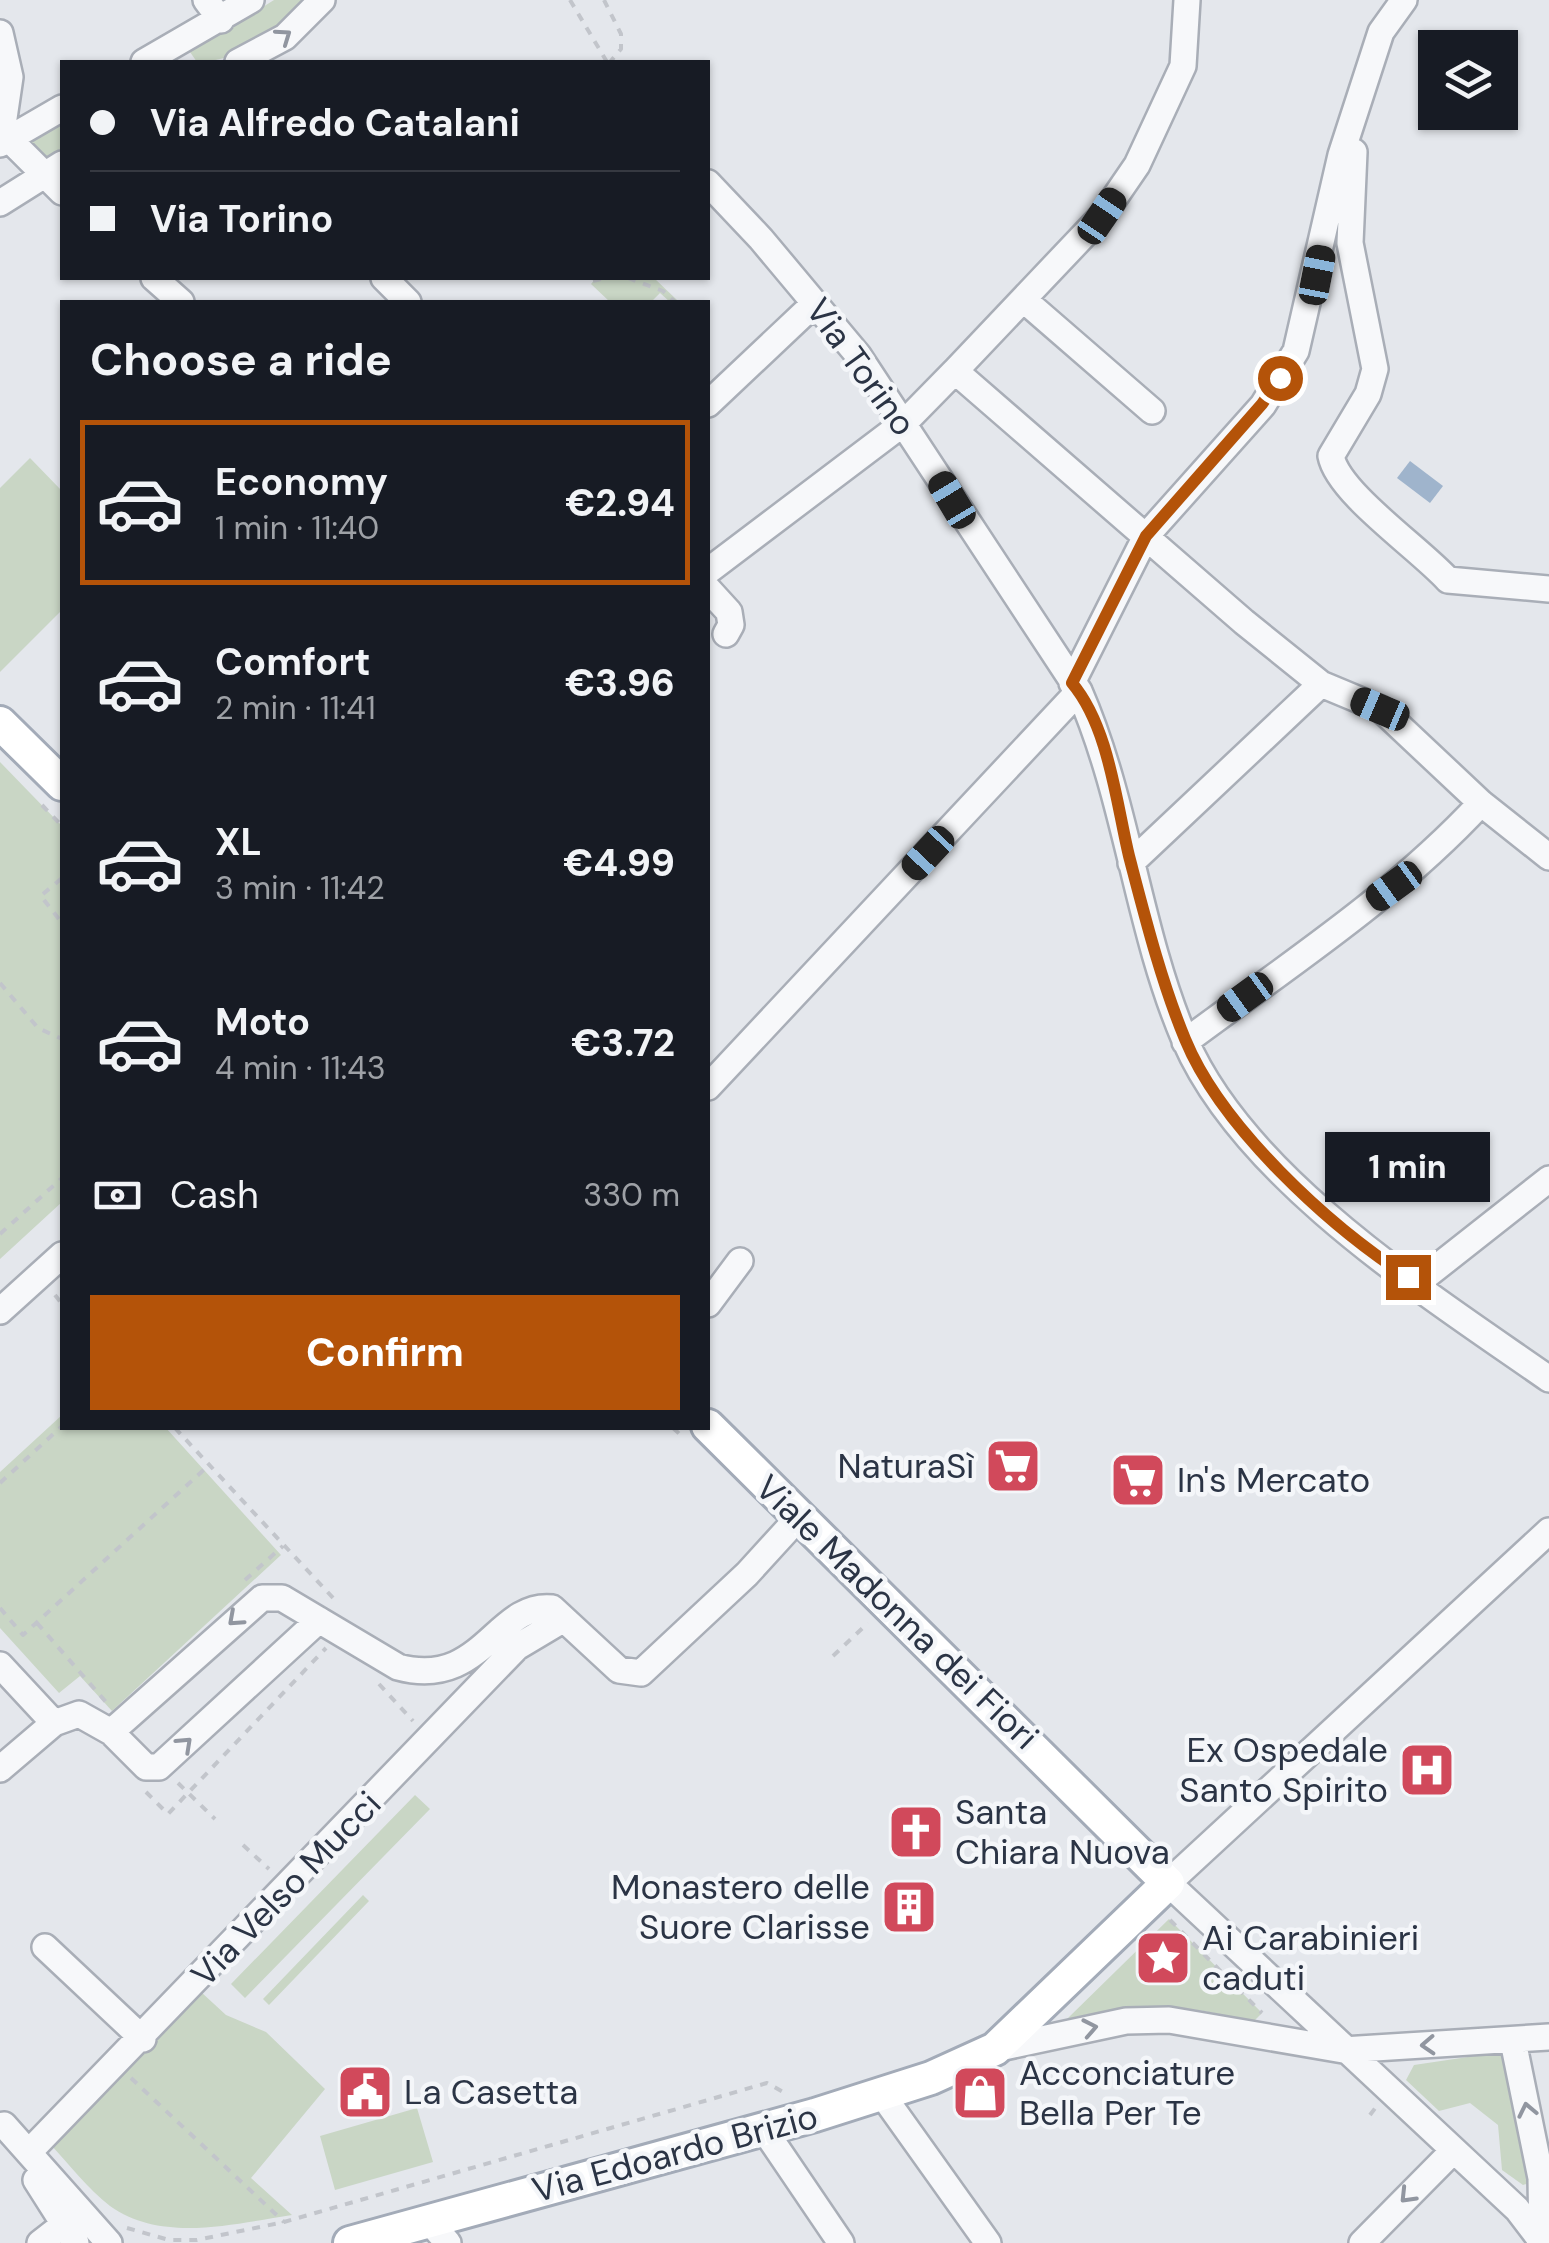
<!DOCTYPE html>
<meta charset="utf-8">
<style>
body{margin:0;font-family:"DM Sans",sans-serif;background:#20242c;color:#f1f3f6;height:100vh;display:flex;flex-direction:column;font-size:38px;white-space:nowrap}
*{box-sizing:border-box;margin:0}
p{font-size:32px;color:#9ea1a6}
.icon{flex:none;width:55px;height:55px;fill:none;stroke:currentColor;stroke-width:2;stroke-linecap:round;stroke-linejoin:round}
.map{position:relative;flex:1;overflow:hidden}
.panel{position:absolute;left:60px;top:300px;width:650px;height:1130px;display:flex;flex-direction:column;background:#171b24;border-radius:0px;box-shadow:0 2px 8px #0004}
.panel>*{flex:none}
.hud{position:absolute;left:60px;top:60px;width:650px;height:220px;border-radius:0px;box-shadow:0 2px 8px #0004;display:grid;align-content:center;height:220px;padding:0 30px;background:#171b24}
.buttons{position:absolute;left:1418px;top:30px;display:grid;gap:20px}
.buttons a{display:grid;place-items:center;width:100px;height:100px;border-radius:0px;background:#171b24;box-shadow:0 2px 8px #0004;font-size:50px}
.end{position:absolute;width:45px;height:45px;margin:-22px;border:12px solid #b45309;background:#fff;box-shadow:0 0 0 5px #fff}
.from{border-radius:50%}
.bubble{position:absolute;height:70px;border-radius:0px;background:#171b24;box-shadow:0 2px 8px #0004;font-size:32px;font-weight:800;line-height:70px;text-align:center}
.car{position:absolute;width:30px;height:60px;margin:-30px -15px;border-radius:12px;box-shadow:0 0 8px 2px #0007;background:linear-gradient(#222 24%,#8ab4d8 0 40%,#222 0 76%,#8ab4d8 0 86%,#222 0)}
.hud b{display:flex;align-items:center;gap:35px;height:95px;font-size:38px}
.hud b+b{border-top:2px solid #363941}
.hud i{width:25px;height:25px;background:#f1f3f6}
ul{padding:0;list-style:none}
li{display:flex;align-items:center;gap:30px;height:165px;margin:0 20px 15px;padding:0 10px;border:5px solid transparent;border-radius:0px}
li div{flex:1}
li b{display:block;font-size:38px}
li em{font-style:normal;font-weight:800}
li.current{border-color:#b45309}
li>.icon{width:90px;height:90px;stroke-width:1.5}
h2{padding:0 30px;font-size:45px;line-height:120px}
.pay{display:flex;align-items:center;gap:25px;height:110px;padding:0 30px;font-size:38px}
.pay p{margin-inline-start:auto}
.action{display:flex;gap:20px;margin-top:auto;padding:20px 30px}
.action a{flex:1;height:115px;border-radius:0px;background:#b45309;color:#fff;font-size:40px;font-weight:800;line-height:115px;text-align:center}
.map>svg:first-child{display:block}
.green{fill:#c9d6c5}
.water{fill:#9fb4cc}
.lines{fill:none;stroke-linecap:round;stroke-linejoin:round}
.minor-casing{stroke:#a9aeb7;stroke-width:30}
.major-casing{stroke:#a3abb8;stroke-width:38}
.path{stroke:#c2c5cb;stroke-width:4;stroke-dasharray:8 8;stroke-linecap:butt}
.minor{stroke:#f7f8fa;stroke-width:25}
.major{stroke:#fff;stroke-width:32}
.oneway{stroke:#9196a0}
.route{stroke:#b45309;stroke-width:12}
.labels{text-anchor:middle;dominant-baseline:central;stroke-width:9;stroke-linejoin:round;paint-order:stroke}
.street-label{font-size:35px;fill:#2b3445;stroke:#f4f6f9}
.poi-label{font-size:35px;fill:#2b3445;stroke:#f4f6f9;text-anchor:start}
</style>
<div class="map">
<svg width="1549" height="2243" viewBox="0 0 1549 2243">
<rect width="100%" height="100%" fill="#e4e7ec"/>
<path class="green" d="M274 0H311C285 32 238 62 197 62L190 52Z
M62 117V156L50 163 25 139Z
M596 278H654L677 300 670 302 660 293 651 302H610L591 284Z
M30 458 62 491V610L0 672V488Z
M0 762 62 826V1202L0 1259Z
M62 1415V1428H166L281 1555 112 1711 80 1676 59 1693 0 1628V1472Z
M415 1795 430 1809 245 1998 231 1984Z
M363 1895 369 1901 269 2005 263 1999Z
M1169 1919 1262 2013 1253 2022C1184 2003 1137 2002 1067 2019Z
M201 1992 226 2015 266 2032 325 2089 251 2178 292 2215C232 2224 162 2243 110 2206 88 2189 69 2164 50 2144Z
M1508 2051 1529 2183 1523 2185 1502 2170 1498 2125 1470 2103 1439 2111 1406 2080 1414 2065Z
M417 2108 433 2162 335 2190 320 2136Z"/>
<path class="water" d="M1410 461 1443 486 1430 503 1397 478Z"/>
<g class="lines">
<g class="minor-casing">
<path id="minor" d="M206 0 221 20
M1187 0 1183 66 1137 165 1102 216 955 371 1244 622 1321 684 1381 709 1481 803 1549 857
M0 33 10 77 3 125 8 138 62 192
M144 62 251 0
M238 62 285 37 322 0
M0 144 62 108
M1354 152 1350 243 1375 369 1368 394 1331 456C1338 493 1419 548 1448 580L1549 589
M708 183 761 239 858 355 1079 691C1128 803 1137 928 1185 1040 1245 1179 1429 1295 1549 1379
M0 203 62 164
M154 278 181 302
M384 278 408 302
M1024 300 1152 411
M708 404 815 303
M708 571 905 422 955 371
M708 589 729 612 731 625 726 634
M1072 683 1146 536 1263 405 1296 351 1341 155 1381 32 1404 0
M1131 863 1321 684
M1185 1042C1287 966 1395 896 1481 803
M708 1087 1079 691
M1417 1283 1549 1179
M708 1304 740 1261
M0 1311 62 1255
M0 1665 54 1723
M111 1732 262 1598H282L398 1667C482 1690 496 1602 552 1608L619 1670 641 1673 747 1574 799 1517
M0 1769 54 1723 79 1714 111 1732 146 1767H159L319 1620
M45 1947 143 2039
M1513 2041 1541 2178 1542 2241
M995 2049 1126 2021 1169 2020 1343 2050 1549 2037
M881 2093 988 2243
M4 2125 109 2243
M763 2128 841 2243
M29 2152 517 1647 564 1619
M36 2180 76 2243
M429 2221 448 2243
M40 2243 76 2215
M1362 2243 1453 2151
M1543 2243 1517 2209 1168 1883 1549 1531"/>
</g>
<g class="major-casing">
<path id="major" d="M0 723 62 784
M350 2243 815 2115 931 2078 995 2049 1168 1883 708 1426"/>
</g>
<path class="path" d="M570 0 607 62
M604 0 621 34V49L610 62
M628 278 663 291 675 302
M593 281 605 278
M42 805 62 826
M43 894 62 878
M44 900 62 923
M0 983 38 1028 62 1039
M0 1234 62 1178
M55 1295 62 1304
M175 1428 335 1600
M673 1428 684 1438
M0 1483 62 1426
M245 1580 283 1546
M0 1608 23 1635 208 1466
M37 1623 106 1702
M833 1656 868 1623
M379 1684 413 1721
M178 1783 215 1819
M146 1792 168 1814 326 1648
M243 1845 269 1869
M1170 1920 1262 2013
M131 2078 284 2222
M1370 2115 1376 2107
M127 2228 169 2240H197L284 2222 767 2083 787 2094"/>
<use href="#minor" class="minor"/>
<use href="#major" class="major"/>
</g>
<defs><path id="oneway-chevron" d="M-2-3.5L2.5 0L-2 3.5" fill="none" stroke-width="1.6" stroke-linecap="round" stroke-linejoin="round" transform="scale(2.5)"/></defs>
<g class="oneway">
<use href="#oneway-chevron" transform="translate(284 36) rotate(-35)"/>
<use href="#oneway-chevron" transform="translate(235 1619) rotate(138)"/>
<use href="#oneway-chevron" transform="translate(185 1744) rotate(-43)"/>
<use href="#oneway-chevron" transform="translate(1090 2028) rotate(-11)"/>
<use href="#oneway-chevron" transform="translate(1428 2045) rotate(177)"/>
<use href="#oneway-chevron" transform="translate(1527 2110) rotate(-102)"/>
<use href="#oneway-chevron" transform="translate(1407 2196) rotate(134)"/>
</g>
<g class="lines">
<path class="route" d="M1280 378 1262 404 1146 536 1072 683C1109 727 1116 802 1129 856 1145 917 1161 981 1185 1039 1221 1127 1329 1226 1408 1277"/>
</g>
<defs>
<g id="supermarket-square" transform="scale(2.875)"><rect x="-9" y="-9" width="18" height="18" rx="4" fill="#d1495b" stroke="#f4f6f9"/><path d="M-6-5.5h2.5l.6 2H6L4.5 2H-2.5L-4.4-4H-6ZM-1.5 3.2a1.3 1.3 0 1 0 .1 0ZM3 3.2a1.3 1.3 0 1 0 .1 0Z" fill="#fff"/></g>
<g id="hospital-square" transform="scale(2.875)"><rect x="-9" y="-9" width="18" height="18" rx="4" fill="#d1495b" stroke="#f4f6f9"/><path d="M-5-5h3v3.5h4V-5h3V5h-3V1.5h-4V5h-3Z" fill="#fff"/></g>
<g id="church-square" transform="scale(2.875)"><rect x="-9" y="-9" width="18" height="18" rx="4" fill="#d1495b" stroke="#f4f6f9"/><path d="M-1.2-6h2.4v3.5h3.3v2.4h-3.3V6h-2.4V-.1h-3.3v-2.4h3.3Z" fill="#fff"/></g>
<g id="building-square" transform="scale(2.875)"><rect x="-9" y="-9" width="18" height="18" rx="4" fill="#d1495b" stroke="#f4f6f9"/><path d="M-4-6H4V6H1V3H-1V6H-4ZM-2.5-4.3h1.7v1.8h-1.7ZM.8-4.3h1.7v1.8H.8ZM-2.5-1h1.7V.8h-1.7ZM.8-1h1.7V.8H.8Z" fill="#fff"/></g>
<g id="sight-square" transform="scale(2.875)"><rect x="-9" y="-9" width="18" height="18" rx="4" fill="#d1495b" stroke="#f4f6f9"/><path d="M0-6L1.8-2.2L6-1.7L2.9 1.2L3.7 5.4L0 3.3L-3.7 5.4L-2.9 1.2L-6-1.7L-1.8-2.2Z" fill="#fff"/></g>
<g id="civic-square" transform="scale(2.875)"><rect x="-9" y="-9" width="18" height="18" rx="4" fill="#d1495b" stroke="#f4f6f9"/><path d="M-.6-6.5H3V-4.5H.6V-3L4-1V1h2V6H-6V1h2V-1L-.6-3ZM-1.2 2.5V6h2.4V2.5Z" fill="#fff"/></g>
<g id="shop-square" transform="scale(2.875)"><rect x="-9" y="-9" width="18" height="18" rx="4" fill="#d1495b" stroke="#f4f6f9"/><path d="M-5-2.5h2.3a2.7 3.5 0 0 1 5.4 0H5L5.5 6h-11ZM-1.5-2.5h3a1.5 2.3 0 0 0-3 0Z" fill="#fff"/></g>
</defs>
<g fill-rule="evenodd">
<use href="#supermarket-square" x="1013" y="1466"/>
<use href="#supermarket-square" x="1138" y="1480"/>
<use href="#hospital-square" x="1427" y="1770"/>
<use href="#church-square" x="916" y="1832"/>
<use href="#building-square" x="909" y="1907"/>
<use href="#sight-square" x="1163" y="1958"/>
<use href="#civic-square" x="365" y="2092"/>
<use href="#shop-square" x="980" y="2093"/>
</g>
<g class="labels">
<g class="street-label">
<text transform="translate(861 367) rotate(54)">Via Torino</text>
<text transform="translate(897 1612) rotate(44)">Viale Madonna dei Fiori</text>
<text transform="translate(286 1889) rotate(-46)">Via Velso Mucci</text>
<text transform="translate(675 2153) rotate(-15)">Via Edoardo Brizio</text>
</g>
<g class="poi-label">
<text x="974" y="1466" text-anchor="end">NaturaSì</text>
<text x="1177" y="1480">In's Mercato</text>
<text x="1388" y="1750" text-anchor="end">Ex Ospedale<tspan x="1388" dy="40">Santo Spirito</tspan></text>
<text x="955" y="1812">Santa<tspan x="955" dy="40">Chiara Nuova</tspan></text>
<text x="870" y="1887" text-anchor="end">Monastero delle<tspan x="870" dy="40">Suore Clarisse</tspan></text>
<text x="1202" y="1938">Ai Carabinieri<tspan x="1202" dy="40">caduti</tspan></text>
<text x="1019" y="2073">Acconciature<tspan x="1019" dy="40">Bella Per Te</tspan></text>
<text x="404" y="2092">La Casetta</text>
</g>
</g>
</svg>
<div class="buttons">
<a><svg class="icon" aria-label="layers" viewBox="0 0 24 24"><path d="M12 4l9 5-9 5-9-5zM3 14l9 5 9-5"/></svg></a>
</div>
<i class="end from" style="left:1280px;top:378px"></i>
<i class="end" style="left:1408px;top:1277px"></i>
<div class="bubble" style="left:1325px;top:1132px;width:165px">1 min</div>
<i class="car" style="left:1102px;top:216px;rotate:34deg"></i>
<i class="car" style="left:1317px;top:275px;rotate:11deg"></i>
<i class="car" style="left:952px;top:500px;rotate:329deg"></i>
<i class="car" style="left:1380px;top:709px;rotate:293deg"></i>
<i class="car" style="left:928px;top:853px;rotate:223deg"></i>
<i class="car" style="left:1394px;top:886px;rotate:234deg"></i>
<i class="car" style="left:1245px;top:997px;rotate:234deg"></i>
<div class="hud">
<b><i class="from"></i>Via Alfredo Catalani</b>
<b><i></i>Via Torino</b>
</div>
<section class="panel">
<h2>Choose a ride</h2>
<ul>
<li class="current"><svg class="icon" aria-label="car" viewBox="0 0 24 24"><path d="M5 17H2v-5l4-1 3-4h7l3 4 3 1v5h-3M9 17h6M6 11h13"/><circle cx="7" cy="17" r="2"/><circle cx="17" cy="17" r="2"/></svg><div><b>Economy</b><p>1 min · 11:40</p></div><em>€2.94</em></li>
<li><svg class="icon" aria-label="car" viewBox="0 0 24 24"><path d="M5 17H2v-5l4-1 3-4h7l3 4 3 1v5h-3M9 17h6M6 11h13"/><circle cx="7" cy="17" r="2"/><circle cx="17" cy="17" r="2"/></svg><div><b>Comfort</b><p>2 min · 11:41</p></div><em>€3.96</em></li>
<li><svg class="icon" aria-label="car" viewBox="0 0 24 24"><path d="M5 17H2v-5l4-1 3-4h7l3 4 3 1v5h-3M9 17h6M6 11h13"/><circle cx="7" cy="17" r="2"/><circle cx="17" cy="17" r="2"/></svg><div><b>XL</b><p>3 min · 11:42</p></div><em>€4.99</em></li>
<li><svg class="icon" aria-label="car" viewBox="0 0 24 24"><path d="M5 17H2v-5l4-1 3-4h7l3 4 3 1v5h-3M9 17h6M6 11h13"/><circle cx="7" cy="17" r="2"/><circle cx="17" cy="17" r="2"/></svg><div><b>Moto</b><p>4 min · 11:43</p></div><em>€3.72</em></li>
</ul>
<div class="pay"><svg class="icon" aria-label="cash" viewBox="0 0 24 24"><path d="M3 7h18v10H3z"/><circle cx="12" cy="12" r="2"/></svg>Cash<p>330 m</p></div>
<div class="action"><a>Confirm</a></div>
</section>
</div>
